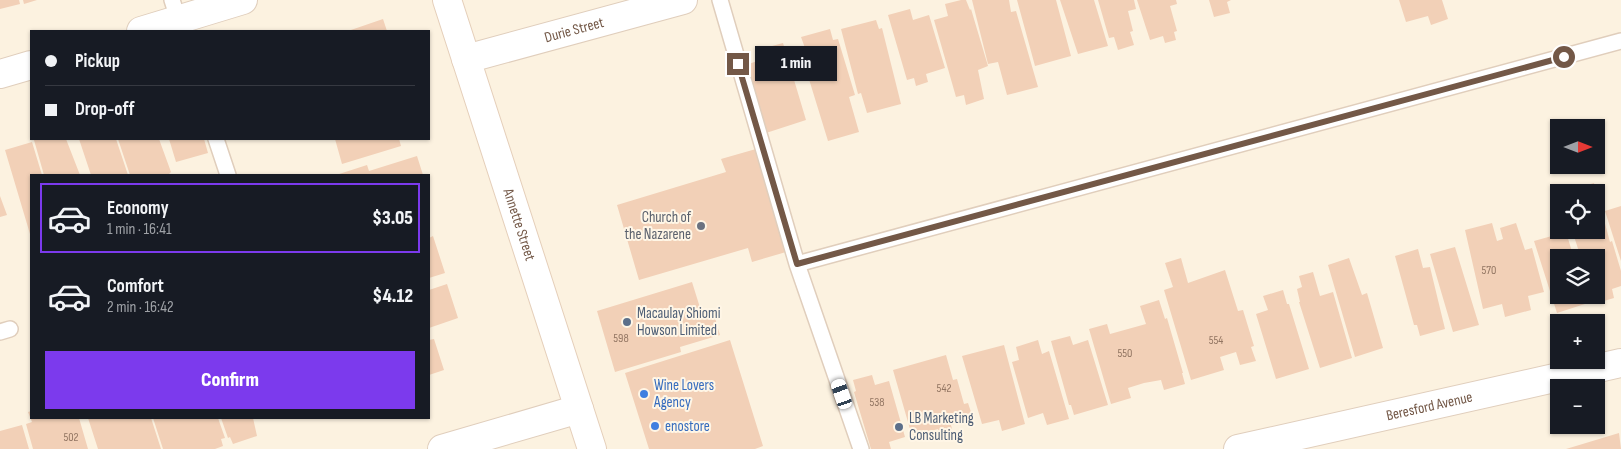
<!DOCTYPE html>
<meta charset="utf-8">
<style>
body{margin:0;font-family:"Sofia Sans Condensed",sans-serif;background:#20242c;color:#f1f3f6;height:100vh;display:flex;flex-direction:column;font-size:19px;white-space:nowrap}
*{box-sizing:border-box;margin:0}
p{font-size:16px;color:#9ea1a6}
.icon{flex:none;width:28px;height:28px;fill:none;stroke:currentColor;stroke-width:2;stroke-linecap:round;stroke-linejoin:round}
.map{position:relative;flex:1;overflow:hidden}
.sheet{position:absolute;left:30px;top:174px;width:400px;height:245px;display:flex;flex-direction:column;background:#171b24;border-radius:0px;box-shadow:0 1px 4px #0004}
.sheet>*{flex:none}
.guide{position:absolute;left:30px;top:30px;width:400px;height:110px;border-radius:0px;box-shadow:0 1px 4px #0004;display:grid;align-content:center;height:110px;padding:0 15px;background:#171b24}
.needle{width:32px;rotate:90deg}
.tools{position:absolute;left:1550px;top:119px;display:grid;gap:10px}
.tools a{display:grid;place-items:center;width:55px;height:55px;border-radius:0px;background:#171b24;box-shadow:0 1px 4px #0004;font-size:25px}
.end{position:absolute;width:22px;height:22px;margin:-11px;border:6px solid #735847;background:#fff;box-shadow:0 0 0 2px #fff}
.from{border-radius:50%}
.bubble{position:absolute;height:35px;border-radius:0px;background:#171b24;box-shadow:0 1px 4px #0004;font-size:16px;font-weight:800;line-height:35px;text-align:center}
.car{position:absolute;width:15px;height:30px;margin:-15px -8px;border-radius:6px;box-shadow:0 0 4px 1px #0007;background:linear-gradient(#fff 24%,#345 0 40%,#fff 0 76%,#345 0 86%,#fff 0)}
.guide b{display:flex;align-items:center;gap:18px;height:48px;font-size:19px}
.guide b+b{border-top:1px solid #363941}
.guide i{width:12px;height:12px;background:#f1f3f6}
ul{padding:9px 0 0;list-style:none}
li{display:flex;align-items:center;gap:15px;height:70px;margin:0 10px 8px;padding:0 5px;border:2px solid transparent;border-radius:0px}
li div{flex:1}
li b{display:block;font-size:19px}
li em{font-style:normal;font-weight:800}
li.selected{border-color:#7c3aed}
li>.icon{width:45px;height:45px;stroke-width:1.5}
.button{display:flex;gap:10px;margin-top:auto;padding:10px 15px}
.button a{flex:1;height:58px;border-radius:0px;background:#7c3aed;color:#fff;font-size:20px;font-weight:800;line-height:58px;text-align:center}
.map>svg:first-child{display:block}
.building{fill:#f2d0b7}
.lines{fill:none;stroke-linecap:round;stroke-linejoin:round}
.lane-casing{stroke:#e0cebc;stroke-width:18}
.street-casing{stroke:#e0cebc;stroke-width:30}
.secondary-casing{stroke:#e5cfba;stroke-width:30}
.lane{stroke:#fff;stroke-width:15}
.street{stroke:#fff;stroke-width:28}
.secondary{stroke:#fff;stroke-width:28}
.route{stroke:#735847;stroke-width:6}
.worship-dot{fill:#6b7280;stroke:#fff6e6;stroke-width:2}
.service-dot{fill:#5c6f8a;stroke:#fff6e6;stroke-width:2}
.shop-dot{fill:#3f7fe0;stroke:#fff6e6;stroke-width:2}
.labels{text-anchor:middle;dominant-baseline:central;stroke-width:4;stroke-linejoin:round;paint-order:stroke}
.number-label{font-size:12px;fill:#937663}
.street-label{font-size:15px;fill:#735847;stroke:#fff6e6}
.worship-label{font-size:15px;fill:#5b616d;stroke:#fff6e6;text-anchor:end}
.service-label{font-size:15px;fill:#4e5e75;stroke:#fff6e6;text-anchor:start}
.shop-label{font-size:15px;fill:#366cbe;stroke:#fff6e6;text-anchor:start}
</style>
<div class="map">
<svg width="1621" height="449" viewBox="0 0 1621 449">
<rect width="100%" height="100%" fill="#fcf2e0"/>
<path class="building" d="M0 0H19L20 4 0 9Z
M23 0H37L24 4Z
M961 0H966L970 10 971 9 988 66 978 70 984 99 966 105 964 95 956 97 934 20 948 16 945 4Z
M972 0H1009L1011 12 1016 11 1038 87 1007 95 998 62 988 64Z
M1017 0H1056L1071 56 1035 66Z
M1060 0H1094L1108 46 1078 54Z
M1098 0H1134L1136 9 1128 11 1133 31 1130 32 1134 45 1118 50 1114 37 1109 38Z
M1137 0H1176L1177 4 1170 6 1177 31 1174 32 1176 40 1165 43 1163 36 1150 40Z
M1209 0H1231L1227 2 1230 13 1214 17Z
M1399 0H1442L1448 19 1431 25 1428 16 1406 22Z
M910 9 913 20 929 15 945 68 926 74 928 82 916 86 914 78 907 80 888 15Z
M383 19 387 31H348Z
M876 20 879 29 882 28 901 104 867 113 861 93 858 94 841 29Z
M830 29 833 40 838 39 855 95 849 97 859 132 828 141 800 50 805 48 801 37Z
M783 43 806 120 766 133 745 65 764 59 761 49Z
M37 139H66L80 175H44L34 140Z
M79 139H116L128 175H91Z
M118 139H159L171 172 168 175H130Z
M169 139H204L208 153 176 162Z
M335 139H399L401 146 342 164Z
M32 142 42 175H31L30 234 5 150Z
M756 149 786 252 752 262 748 248 639 280 617 205 726 172 721 159Z
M417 156 423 175H336L367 165 369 171Z
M1594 183 1596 192H1563Z
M1597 194 1610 242 1612 241 1621 271V286L1612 289 1614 298 1597 303 1594 295H1596V258H1581L1572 230H1596Z
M0 196 7 215 0 217Z
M1621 206V261L1605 211Z
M1492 223 1497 241 1503 239 1500 228 1516 223 1525 250 1532 248 1544 292 1528 296 1531 310 1505 317 1502 304 1483 309 1465 230Z
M1566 232 1574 258H1559V295H1586L1588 303 1557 313 1534 241Z
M433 236 445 273 429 278V238Z
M1455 247 1479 325 1453 332 1430 254Z
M1418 249 1423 268 1430 267 1445 329 1420 336 1417 325H1414L1395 256Z
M1181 258 1188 283 1225 270 1238 311 1243 310 1254 346 1251 347 1256 361 1240 365 1236 352 1220 357 1224 370 1191 380 1164 290 1173 287 1165 263Z
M1349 258 1362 295 1367 293 1383 348 1355 357 1328 265Z
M1313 272 1320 296 1333 292 1352 358 1320 368 1299 302H1300L1297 289 1302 287 1299 276Z
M692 282 702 314 713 311 720 335 680 347 681 352 615 372 597 311Z
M447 284 458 318 429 328V290Z
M1283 290 1287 304H1289L1309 369 1276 379 1256 314 1268 310 1263 296Z
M1159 300 1165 319 1167 318 1183 373H1182L1185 384 1164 390 1161 380 1144 383 1128 388 1131 398 1111 404 1089 329 1107 324 1110 334 1146 324 1140 306Z
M1070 336 1073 345 1088 340 1108 405 1074 415 1071 405H1069L1051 341Z
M434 339 444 370 429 375V340Z
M730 340 763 446 755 449H649L625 373Z
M1038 340 1042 354 1049 351 1069 419 1047 425 1043 413 1028 418 1012 362 1019 360 1016 347Z
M1004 345 1025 424 1002 431 999 420 982 424 962 356Z
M946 355 953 380 957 379 964 404 968 403 973 418 951 425 952 429 939 433 938 429 912 436 893 370Z
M872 375 875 385 889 381 905 437 889 442 891 449H871L854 392 856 391 853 380Z
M31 411V418H79L88 449H33L26 424 32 422 28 412Z
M88 418H151L161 449H98Z
M153 418H218L225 438 221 439 223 446 215 449H163Z
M221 418H253L257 436 233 444 230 437 228 438Z
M22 425 29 449H0V431Z
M1619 433 1621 449H1566Z"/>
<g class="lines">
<g class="lane-casing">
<path id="lane" d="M172 0 180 25
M720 0 797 264 861 449
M216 139 228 175
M797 264 1621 41
M0 332 10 329"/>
</g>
<g class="street-casing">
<g id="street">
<path d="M141 31 243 0"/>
<path id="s1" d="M466 59 683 0"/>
<path d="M0 74 31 65"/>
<path d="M442 449 579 409"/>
<path id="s2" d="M1238 449 1621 363"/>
</g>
</g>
<g class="secondary-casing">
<g id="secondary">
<path id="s3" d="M447 0 592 449"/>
</g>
</g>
<use href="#lane" class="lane"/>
<use href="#street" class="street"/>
<use href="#secondary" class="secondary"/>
</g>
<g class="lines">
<path class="route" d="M738 64 797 264 1564 57"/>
</g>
<circle class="worship-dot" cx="701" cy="226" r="5"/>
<g class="service-dot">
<circle cx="627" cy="322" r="5"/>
<circle cx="899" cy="427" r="5"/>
</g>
<g class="shop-dot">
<circle cx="644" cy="394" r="5"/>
<circle cx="655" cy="426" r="5"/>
</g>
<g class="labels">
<g class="number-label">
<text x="1489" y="270">570</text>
<text x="621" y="338">598</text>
<text x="1216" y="340">554</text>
<text x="1125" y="353">550</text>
<text x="944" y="388">542</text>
<text x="877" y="402">538</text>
<text x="71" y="437">502</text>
</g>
<g class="street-label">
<text stroke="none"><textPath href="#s1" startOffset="112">Durie Street</textPath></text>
<text stroke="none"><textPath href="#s3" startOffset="236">Annette Street</textPath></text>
<text stroke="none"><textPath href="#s2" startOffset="196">Beresford Avenue</textPath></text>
</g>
<g class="worship-label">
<text x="691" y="217">Church of<tspan x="691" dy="17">the Nazarene</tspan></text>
</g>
<g class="service-label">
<text x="637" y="313">Macaulay Shiomi<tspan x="637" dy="17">Howson Limited</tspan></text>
<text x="909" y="418">LB Marketing<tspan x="909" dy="17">Consulting</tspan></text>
</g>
<g class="shop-label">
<text x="654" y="385">Wine Lovers<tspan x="654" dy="17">Agency</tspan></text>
<text x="665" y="426">enostore</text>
</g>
</g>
</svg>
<div class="tools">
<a><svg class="needle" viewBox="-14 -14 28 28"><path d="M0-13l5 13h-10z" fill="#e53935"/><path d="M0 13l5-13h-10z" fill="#9ea1a6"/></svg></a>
<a><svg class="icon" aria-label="locate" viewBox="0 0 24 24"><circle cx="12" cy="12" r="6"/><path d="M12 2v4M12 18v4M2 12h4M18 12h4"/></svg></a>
<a><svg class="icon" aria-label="layers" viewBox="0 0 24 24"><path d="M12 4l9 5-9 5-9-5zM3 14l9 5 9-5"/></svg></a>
<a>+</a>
<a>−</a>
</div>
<i class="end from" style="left:1564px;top:57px"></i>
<i class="end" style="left:738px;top:64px"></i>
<div class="bubble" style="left:755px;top:46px;width:82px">1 min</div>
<i class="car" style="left:842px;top:394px;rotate:341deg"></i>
<div class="guide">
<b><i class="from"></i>Pickup</b>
<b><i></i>Drop-off</b>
</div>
<section class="sheet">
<ul>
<li class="selected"><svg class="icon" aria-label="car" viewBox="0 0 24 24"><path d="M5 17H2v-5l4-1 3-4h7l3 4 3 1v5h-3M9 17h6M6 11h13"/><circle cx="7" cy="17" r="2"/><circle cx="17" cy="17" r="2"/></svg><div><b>Economy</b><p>1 min · 16:41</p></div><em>$3.05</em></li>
<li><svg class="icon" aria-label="car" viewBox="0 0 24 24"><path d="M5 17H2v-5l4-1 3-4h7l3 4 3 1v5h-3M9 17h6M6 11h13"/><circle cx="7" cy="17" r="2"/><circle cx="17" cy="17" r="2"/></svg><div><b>Comfort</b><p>2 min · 16:42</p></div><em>$4.12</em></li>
</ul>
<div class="button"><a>Confirm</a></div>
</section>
</div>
